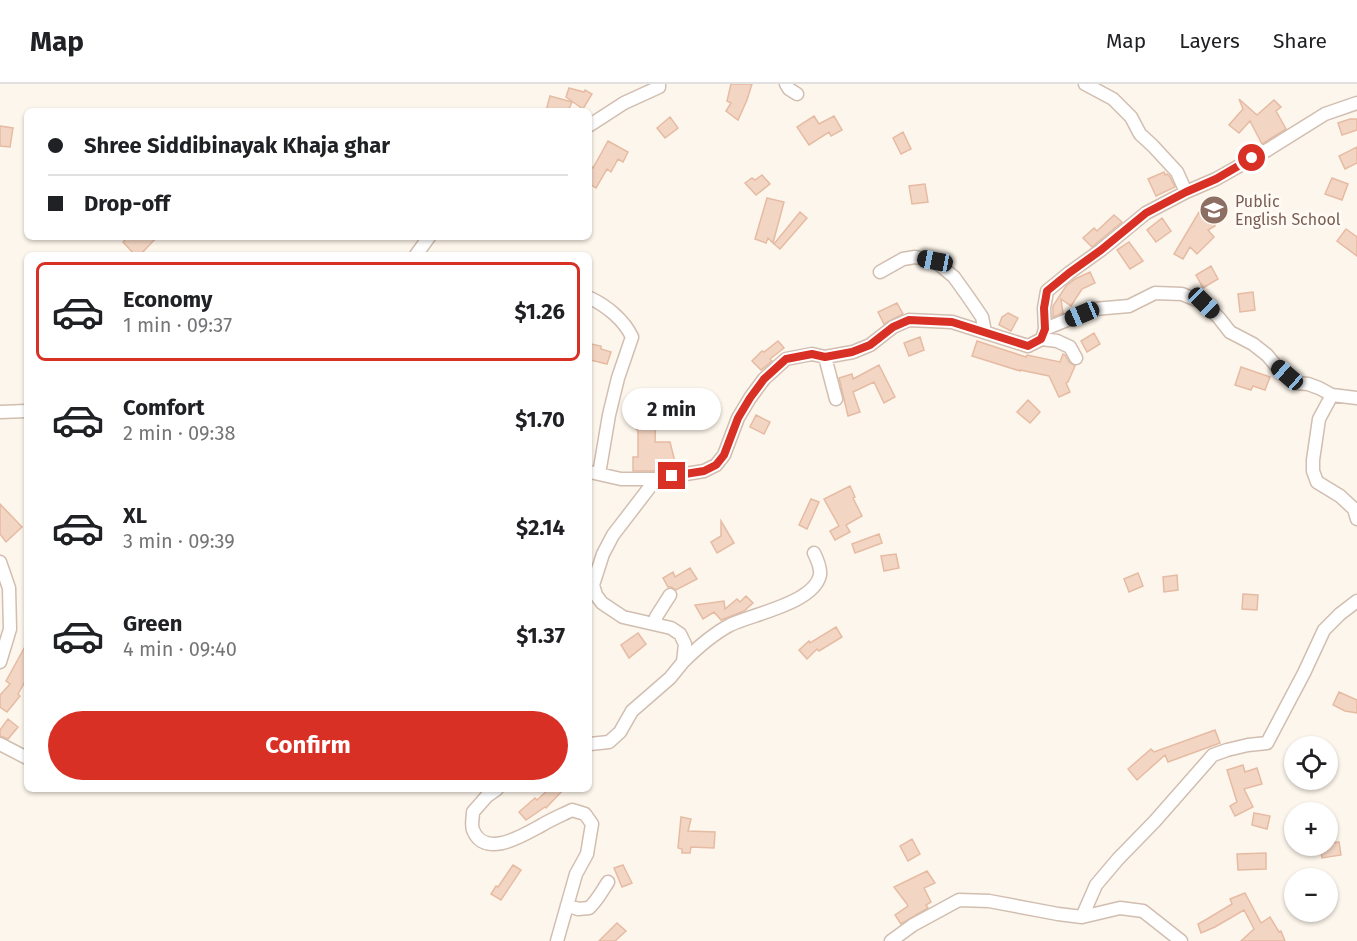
<!DOCTYPE html>
<meta charset="utf-8">
<style>
body{margin:0;font-family:"Fira Sans",sans-serif;background:#f2f2f2;color:#202124;height:100vh;display:flex;flex-direction:column;font-size:22px;white-space:nowrap}
*{box-sizing:border-box;margin:0}
p{font-size:20px;color:#757577}
.icon{flex:none;width:33px;height:33px;fill:none;stroke:currentColor;stroke-width:2;stroke-linecap:round;stroke-linejoin:round}
.map{position:relative;flex:1;overflow:hidden}
.side{position:absolute;left:24px;top:168px;width:568px;height:540px;display:flex;flex-direction:column;background:#fff;border-radius:9px;box-shadow:0 2px 4px #0004}
.side>*{flex:none}
.hud{position:absolute;left:24px;top:24px;width:568px;height:132px;border-radius:9px;box-shadow:0 2px 4px #0004;display:grid;align-content:center;height:132px;padding:0 24px;background:#fff}
.buttons{position:absolute;left:1284px;top:652px;display:grid;gap:12px}
.buttons a{display:grid;place-items:center;width:54px;height:54px;border-radius:50%;background:#fff;box-shadow:0 2px 4px #0004;font-size:30px}
.end{position:absolute;width:27px;height:27px;margin:-14px;border:8px solid #d93025;background:#fff;box-shadow:0 0 0 3px #fff}
.from{border-radius:50%}
.bubble{position:absolute;height:42px;border-radius:21px;background:#fff;box-shadow:0 2px 4px #0004;font-size:20px;font-weight:700;line-height:42px;text-align:center}
.car{position:absolute;width:18px;height:36px;margin:-18px -9px;border-radius:8px;box-shadow:0 0 4px 2px #0007;background:linear-gradient(#222 24%,#8ab4d8 0 40%,#222 0 76%,#8ab4d8 0 86%,#222 0)}
.hud b{display:flex;align-items:center;gap:21px;height:57px;font-size:22px}
.hud b+b{border-top:2px solid #e0e0e0}
.hud i{width:15px;height:15px;background:#202124}
ul{padding:10px 0 0;list-style:none}
li{display:flex;align-items:center;gap:18px;height:99px;margin:0 12px 9px;padding:0 12px;border:3px solid transparent;border-radius:9px}
li div{flex:1}
li b{display:block;font-size:22px}
li em{font-style:normal;font-weight:700}
li.on{border-color:#d93025}
li>.icon{width:54px;height:54px;stroke-width:1.5}
.button{display:flex;gap:12px;margin-top:auto;padding:12px 24px}
.button a{flex:1;height:69px;border-radius:36px;background:#d93025;color:#fff;font-size:24px;font-weight:700;line-height:69px;text-align:center}
header{display:flex;align-items:center;gap:36px;box-sizing:border-box;height:84px;padding:0 30px;background:#fff;border-bottom:2px solid #e0e0e0}
header strong{font-size:28px}
nav{display:flex;gap:33px;margin-inline-start:auto;font-size:21px}
.map>svg:first-child{display:block}
.building{fill:#f3d5c3;stroke:#e6bba3;stroke-width:1.5}
.lines{fill:none;stroke-linecap:round;stroke-linejoin:round}
.minor-casing{stroke:#d1beb0;stroke-width:15}
.minor{stroke:#fff;stroke-width:12}
.route{stroke:#d93025;stroke-width:8}
.labels{text-anchor:middle;dominant-baseline:central;stroke-width:6;stroke-linejoin:round;paint-order:stroke}
.education-label{font-size:16px;fill:#785e54;stroke:#fffaf3;text-anchor:start}
</style>
<header>
<strong>Map</strong>
<nav><a>Map</a><a>Layers</a><a>Share</a></nav>
</header>
<div class="map">
<svg width="1357" height="857" viewBox="0 0 1357 857">
<rect width="100%" height="100%" fill="#fdf6ec"/>
<path class="building" d="M731 0H752L747 16 738 36 726 27 731 19 727 17Z
M569 4 584 8 585 6 592 10 583 25 566 13Z
M550 12 572 18 568 27H546Z
M1239 15 1257 31 1274 16 1281 23 1276 27 1286 45 1262 60 1250 37 1239 49 1229 41 1243 25Z
M814 32 819 40 834 32 842 46 831 52 829 48 809 61 797 43Z
M670 33 678 44 665 54 657 44Z
M1350 35H1357V46L1342 51 1338 39Z
M0 42 13 44 10 63 0 62Z
M903 48 911 65 901 70 893 54Z
M608 57 628 68 623 78 618 75 611 88 607 85 596 104 590 100V81L593 84Z
M1357 63V79L1345 85 1339 72Z
M1164 88 1165 91 1167 90 1170 93 1175 103 1156 112 1148 95Z
M762 91 770 100 756 111 745 99 752 94 755 96Z
M1332 94 1348 100 1342 116 1325 110Z
M925 100 928 118 912 120 909 102Z
M767 114 784 118 773 159 768 154 766 159 755 155Z
M800 128 807 134 780 165 774 160Z
M1199 128 1203 133 1213 128 1218 138 1214 140 1215 142 1208 146 1214 153 1197 170 1190 163 1183 175 1174 170Z
M1114 131 1122 138 1092 163 1083 154 1094 144 1097 147Z
M1162 134 1171 147 1156 158 1147 146Z
M1346 145 1357 153V172L1337 157Z
M128 153H157L140 171H135L123 158Z
M1129 158 1143 177 1130 185 1117 166Z
M1211 182 1218 195 1203 204 1196 191Z
M1090 188 1095 199 1082 205 1071 222 1061 215 1063 229 1053 233V222L1066 202 1075 195Z
M1253 208 1255 226 1240 228 1238 210Z
M897 219 903 230 884 240 878 228Z
M1008 229 1018 234 1011 247 999 241 1002 233Z
M1094 249 1100 260 1087 268 1081 257Z
M920 253 924 266 909 272 904 259Z
M778 257 784 264 770 275 772 277 761 286 752 277 762 267 764 268Z
M977 257 1026 273 1027 271 1060 278 1063 270 1065 271 1069 278 1075 282 1068 298 1066 299 1070 308 1059 313 1049 292 1020 286V287L972 272Z
M591 260 601 262V265L611 268 607 280 590 276Z
M879 281 895 313 884 319 874 298 853 308 860 328 848 332 839 294 852 290 853 295Z
M1241 283 1270 293 1265 306 1253 302 1251 306 1235 301Z
M1028 316 1040 328 1030 339 1017 328Z
M637 329 656 330 655 358H670L676 382 655 387H633V373H638V346L636 345Z
M756 331 770 338 764 350 750 343Z
M850 402 855 413 853 414 862 432 846 441 850 448 835 456 830 447 839 442 824 415Z
M811 415 819 418 807 445 799 441Z
M0 420 22 443 6 458 0 450Z
M721 437 734 459 717 469 711 458 721 452Z
M879 450 882 459 855 469 852 460Z
M896 470 899 484 884 487 881 472Z
M690 484 697 495 676 506 671 503H668L663 494 673 488 675 493Z
M1138 489 1143 502 1129 508 1124 495Z
M1177 491 1178 506 1164 508 1163 493Z
M1243 510 1258 511 1257 526 1242 525Z
M746 512 753 519 744 527 721 536 714 528 703 535 695 521 724 517 725 525 737 515 740 518Z
M836 543 842 553 819 567 817 565 807 575 799 566 809 557 810 559Z
M638 549 646 560 629 574 621 561Z
M27 559V594L18 610 20 612 7 628 0 623V611L10 600 6 597Z
M1339 608 1357 616V629L1345 627 1333 621Z
M8 635 18 643 8 655 0 652V646Z
M1215 646 1220 659 1168 678 1165 671 1137 696 1128 685 1151 665 1154 668Z
M1243 681 1245 688 1257 684 1262 700 1244 705 1253 723 1235 732 1230 722 1237 718 1227 686Z
M549 705H564L546 724 545 723 526 736 519 728 535 714 537 716Z
M1254 729 1270 732 1267 745 1252 741Z
M681 733 691 735 688 747 715 748 714 764 691 763 690 769H682V765L678 764Z
M912 755 920 770 908 777 900 762Z
M1339 758 1341 771 1322 774 1320 762H1328V760Z
M1266 769V785L1238 786 1237 770Z
M513 781 521 786 501 816 491 810 496 802 498 803Z
M623 781 632 799 622 803 614 784Z
M927 787 935 799 924 804 931 818 926 821 928 824 901 840 895 831 908 822 907 820 894 803Z
M1245 809 1261 839 1270 833 1279 848 1281 847 1285 857H1241L1254 845 1244 826 1215 843 1201 849 1198 840 1207 835 1232 820 1230 815Z
M617 839 626 847 615 857H599Z"/>
<g class="lines">
<g class="minor-casing">
<path id="minor" d="M786 0 789 5 797 10
M1085 0 1113 15 1131 33 1140 50 1153 62 1177 88 1186 108
M590 41 624 19 659 3V0
M416 171 429 153
M880 188 903 175 915 173 935 177 954 193 969 214 982 233 985 248
M590 214C607 222 624 236 632 253L618 294 609 331 599 390
M1045 245 1094 225 1129 222 1155 209 1182 210 1204 219 1219 234 1230 248 1253 260 1267 271 1277 283 1296 299 1308 300 1319 304 1332 311 1357 314
M1042 255 1057 257 1070 263 1076 274
M825 273 836 315
M1332 311 1319 335 1313 376V387L1317 398 1340 412 1354 425 1357 435
M0 328 27 327
M590 388 621 395H656L704 387 716 381 724 371 738 334 750 314 764 295 786 275 812 270 825 273 853 268 870 261 893 243 909 236 952 238 1028 262 1042 255 1045 245 1044 224 1047 207 1069 189 1101 166 1146 129 1186 108 1216 95 1269 65 1325 30 1357 19
M0 478 9 504 10 545 0 578
M656 540V533L670 511
M683 578C697 564 713 550 730 541 753 530 814 519 820 491 821 483 817 475 814 469
M0 660 27 674
M590 660 609 658 620 648 632 627 670 594 683 578 685 560 680 550 671 544 623 533 602 519 596 511 593 501 603 470 613 451 656 395
M497 705 487 712 473 728C473 733 471 741 473 746 485 776 525 750 542 741 552 735 562 731 572 726L585 730 592 740 587 770 576 790 557 857
M567 821 578 825 589 824C597 817 602 807 608 798
M1082 833 1096 801 1118 775 1155 737 1213 671 1227 666 1248 661 1267 659 1304 589 1324 546 1340 530 1357 517
M891 857 913 841 959 816 989 817 1058 830 1082 833 1120 824 1143 827 1181 857"/>
</g>
<use href="#minor" class="minor"/>
</g>
<g class="lines">
<path class="route" d="M672 392 704 387 716 381 724 371 738 334 750 314 764 295 786 275 812 270 825 273 852 268 870 261 893 243 909 236 952 238 1028 262 1041 255 1045 245 1044 224 1047 207 1069 189 1101 166 1146 129 1186 108 1216 95 1252 74"/>
</g>
<defs>
<g id="school-disc" transform="scale(1.5)"><circle r="9.5" fill="#8d6e63" stroke="#fffaf3"/><path d="M0-5L7-2L0 1L-7-2ZM-4 1L0 2.5L4 1V4Q0 6-4 4Z" fill="#fff"/></g>
</defs>
<g fill-rule="evenodd">
<use href="#school-disc" x="1214" y="126"/>
</g>
<g class="labels">
<g class="education-label">
<text x="1235" y="117">Public<tspan x="1235" dy="18">English School</tspan></text>
</g>
</g>
</svg>
<div class="buttons">
<a><svg class="icon" aria-label="locate" viewBox="0 0 24 24"><circle cx="12" cy="12" r="6"/><path d="M12 2v4M12 18v4M2 12h4M18 12h4"/></svg></a>
<a>+</a>
<a>−</a>
</div>
<i class="end from" style="left:1252px;top:74px"></i>
<i class="end" style="left:672px;top:392px"></i>
<div class="bubble" style="left:622px;top:304px;width:99px">2 min</div>
<i class="car" style="left:935px;top:177px;rotate:281deg"></i>
<i class="car" style="left:1204px;top:219px;rotate:134deg"></i>
<i class="car" style="left:1082px;top:230px;rotate:247deg"></i>
<i class="car" style="left:1287px;top:291px;rotate:311deg"></i>
<div class="hud">
<b><i class="from"></i>Shree Siddibinayak Khaja ghar</b>
<b><i></i>Drop-off</b>
</div>
<section class="side">
<ul>
<li class="on"><svg class="icon" aria-label="car" viewBox="0 0 24 24"><path d="M5 17H2v-5l4-1 3-4h7l3 4 3 1v5h-3M9 17h6M6 11h13"/><circle cx="7" cy="17" r="2"/><circle cx="17" cy="17" r="2"/></svg><div><b>Economy</b><p>1 min · 09:37</p></div><em>$1.26</em></li>
<li><svg class="icon" aria-label="car" viewBox="0 0 24 24"><path d="M5 17H2v-5l4-1 3-4h7l3 4 3 1v5h-3M9 17h6M6 11h13"/><circle cx="7" cy="17" r="2"/><circle cx="17" cy="17" r="2"/></svg><div><b>Comfort</b><p>2 min · 09:38</p></div><em>$1.70</em></li>
<li><svg class="icon" aria-label="car" viewBox="0 0 24 24"><path d="M5 17H2v-5l4-1 3-4h7l3 4 3 1v5h-3M9 17h6M6 11h13"/><circle cx="7" cy="17" r="2"/><circle cx="17" cy="17" r="2"/></svg><div><b>XL</b><p>3 min · 09:39</p></div><em>$2.14</em></li>
<li><svg class="icon" aria-label="car" viewBox="0 0 24 24"><path d="M5 17H2v-5l4-1 3-4h7l3 4 3 1v5h-3M9 17h6M6 11h13"/><circle cx="7" cy="17" r="2"/><circle cx="17" cy="17" r="2"/></svg><div><b>Green</b><p>4 min · 09:40</p></div><em>$1.37</em></li>
</ul>
<div class="button"><a>Confirm</a></div>
</section>
</div>
